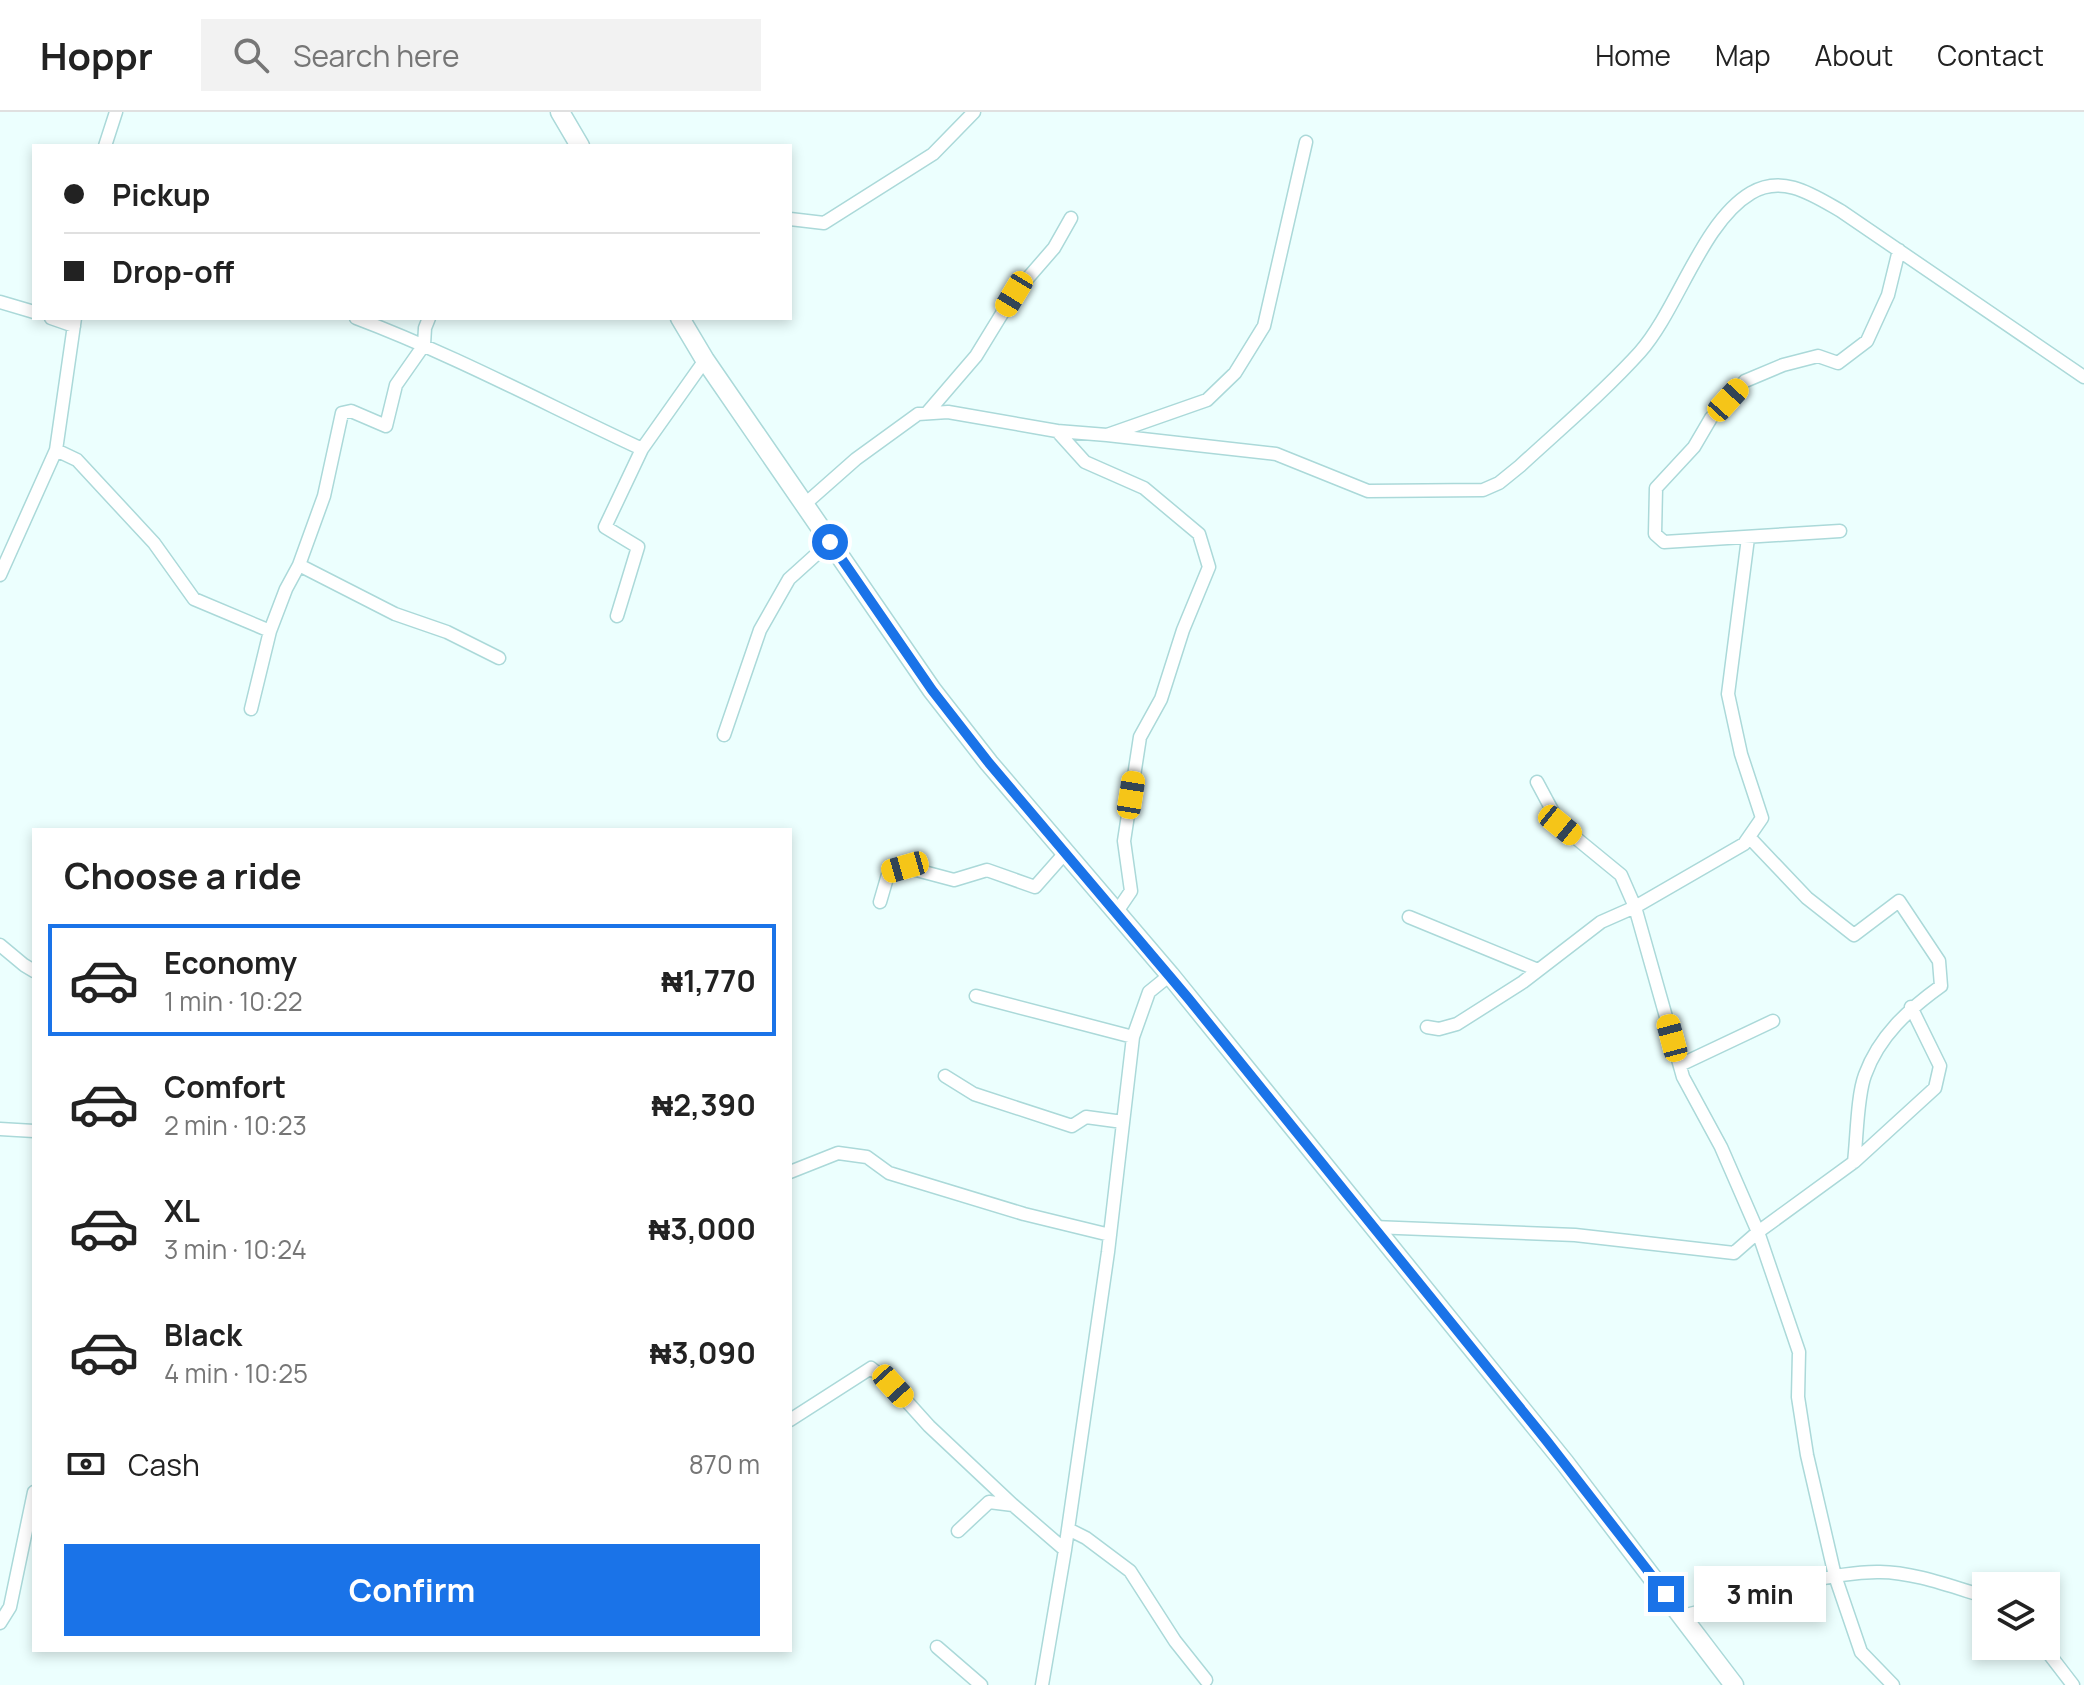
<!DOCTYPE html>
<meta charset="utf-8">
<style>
body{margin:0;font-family:Manrope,sans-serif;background:#f2f2f2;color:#222;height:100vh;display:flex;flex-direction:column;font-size:30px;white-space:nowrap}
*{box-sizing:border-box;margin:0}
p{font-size:26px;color:#767676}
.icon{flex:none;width:44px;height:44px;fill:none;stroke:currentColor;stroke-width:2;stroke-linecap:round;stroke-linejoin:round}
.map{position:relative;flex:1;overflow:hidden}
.side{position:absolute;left:32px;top:716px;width:760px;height:824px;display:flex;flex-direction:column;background:#fff;border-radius:0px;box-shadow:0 4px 12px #0003}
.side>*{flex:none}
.hud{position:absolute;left:32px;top:32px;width:760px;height:176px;border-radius:0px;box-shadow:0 4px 12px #0003;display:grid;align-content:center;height:176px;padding:0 32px;background:#fff}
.controls{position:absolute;left:1972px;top:1460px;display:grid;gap:16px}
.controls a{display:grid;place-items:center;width:88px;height:88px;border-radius:0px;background:#fff;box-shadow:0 4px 12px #0003;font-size:40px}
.end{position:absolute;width:36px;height:36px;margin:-18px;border:10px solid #1a73e8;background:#fff;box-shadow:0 0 0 4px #fff}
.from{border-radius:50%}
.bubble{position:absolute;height:56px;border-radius:0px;background:#fff;box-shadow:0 4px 12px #0003;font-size:26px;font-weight:700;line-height:56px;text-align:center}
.car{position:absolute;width:24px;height:48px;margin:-24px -12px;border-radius:10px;box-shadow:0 0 6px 2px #0007;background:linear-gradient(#f5c518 24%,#345 0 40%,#f5c518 0 76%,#345 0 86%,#f5c518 0)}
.hud b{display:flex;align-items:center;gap:28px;height:76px;font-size:30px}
.hud b+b{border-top:2px solid #e0e0e0}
.hud i{width:20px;height:20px;background:#222}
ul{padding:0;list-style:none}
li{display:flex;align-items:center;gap:24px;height:112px;margin:0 16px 12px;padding:0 16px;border:4px solid transparent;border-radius:0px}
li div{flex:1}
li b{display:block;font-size:30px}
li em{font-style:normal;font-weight:700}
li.on{border-color:#1a73e8}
li>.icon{width:72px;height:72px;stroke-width:1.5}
h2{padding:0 32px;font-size:36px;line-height:96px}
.pay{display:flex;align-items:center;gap:20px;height:88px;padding:0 32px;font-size:30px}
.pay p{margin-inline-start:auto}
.primary-button{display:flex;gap:16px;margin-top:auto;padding:16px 32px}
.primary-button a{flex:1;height:92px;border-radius:0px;background:#1a73e8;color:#fff;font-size:32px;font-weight:700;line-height:92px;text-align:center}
header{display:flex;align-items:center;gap:48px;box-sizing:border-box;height:112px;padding:0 40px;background:#fff;border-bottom:2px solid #e0e0e0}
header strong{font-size:38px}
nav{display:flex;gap:44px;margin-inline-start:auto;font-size:28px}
.search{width:560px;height:72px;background:#f2f2f2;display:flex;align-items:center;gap:20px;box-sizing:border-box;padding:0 28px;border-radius:0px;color:#767676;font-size:30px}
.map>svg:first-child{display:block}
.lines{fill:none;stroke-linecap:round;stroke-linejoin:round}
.street-casing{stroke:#abd9d9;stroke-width:15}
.secondary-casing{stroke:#abd9d9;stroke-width:21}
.street{stroke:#fff;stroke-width:12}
.secondary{stroke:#fff;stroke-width:18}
.route{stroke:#1a73e8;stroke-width:10}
</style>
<header>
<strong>Hoppr</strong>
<div class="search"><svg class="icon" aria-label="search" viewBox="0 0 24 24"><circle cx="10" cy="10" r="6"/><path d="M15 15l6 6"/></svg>Search here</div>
<nav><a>Home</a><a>Map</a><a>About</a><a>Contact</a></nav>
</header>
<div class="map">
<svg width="2084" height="1573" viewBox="0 0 2084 1573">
<rect width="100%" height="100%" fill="#ecfffe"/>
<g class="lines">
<g class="street-casing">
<path id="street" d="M105 34 116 0
M790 107 824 111 933 42 974 0
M0 190 34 200
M51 206 74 214
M356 206C454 243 547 293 642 337L705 248
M927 301 976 244 1014 182 1054 136 1071 106
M1057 319 1107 323 1207 288 1235 261 1264 214 1306 30
M1107 323 1276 342 1368 379 1483 378 1499 371 1520 354C1560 317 1603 281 1640 240 1678 197 1702 110 1751 81 1783 62 1813 83 1841 99L2084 265
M56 338 77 348 154 431 194 487 270 519
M805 392 856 347 918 302 948 300 1057 319 1085 350 1144 376 1199 422 1209 455 1183 518 1161 587 1140 625 1124 729 1131 779 1116 801
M1840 419 1664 430 1655 422 1656 376 1694 335 1711 306 1745 269 1783 253 1818 244 1838 251 1867 229 1888 183 1899 138
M1748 426 1728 582 1741 642 1762 706 1744 732 1635 795 1683 965 1721 1035 1758 1120 1799 1240 1798 1285 1807 1343 1835 1464 1861 1540 1893 1573
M299 453 395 502 447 520 499 546
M0 463 56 338 75 206
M617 504 638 435 605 415 642 337
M251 597 270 519 286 477 299 453 324 384 342 301 351 299 386 314 396 273 424 233 425 216 429 206
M724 623 760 518 789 467 830 430
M880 790 889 759 905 755 954 768 987 758 1035 775 1065 741
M1409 805 1538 858
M0 833 24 853 34 859
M976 884 1133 925
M1427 915 1439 917 1457 912 1523 870 1601 810 1635 795 1621 763 1560 713 1537 670
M1680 953 1773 909
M945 964 974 982 1072 1014 1086 1005 1123 1010
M0 1017 34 1019
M1854 1050 1935 976 1940 954 1911 895
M790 1060 838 1041 867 1045 889 1061 1024 1102 1110 1123
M1373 1115 1575 1123 1734 1141 1758 1120 1854 1050C1857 1026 1857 984 1865 963 1879 924 1909 897 1941 874L1939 849 1899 789 1854 823 1807 786 1749 725
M790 1308 871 1256 893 1274 929 1314 1013 1393
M1068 1417 1086 1426 1130 1459 1175 1529 1206 1568
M958 1419 989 1390 1013 1393 1065 1438
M1683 1504C1743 1488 1815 1461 1877 1460 1911 1459 1953 1475 1986 1485
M0 1511 10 1495 34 1380
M2043 1534 2073 1573
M937 1535 981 1573
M1042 1573 1065 1438 1108 1140 1133 925 1149 880 1170 863"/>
</g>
<g class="secondary-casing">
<path id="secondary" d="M560 0 580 34
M680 206 705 248 932 578 989 651 1170 863 1565 1351 1734 1573"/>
</g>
<use href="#street" class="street"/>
<use href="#secondary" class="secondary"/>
</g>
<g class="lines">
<path class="route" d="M830 430 932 578 989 651 1188 886 1546 1328 1666 1482"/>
</g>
</svg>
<div class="controls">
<a><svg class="icon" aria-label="layers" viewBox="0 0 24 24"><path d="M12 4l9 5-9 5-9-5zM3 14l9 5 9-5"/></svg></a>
</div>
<i class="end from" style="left:830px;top:430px"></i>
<i class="end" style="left:1666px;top:1482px"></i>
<div class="bubble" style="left:1694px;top:1454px;width:132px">3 min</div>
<i class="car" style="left:1014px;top:182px;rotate:211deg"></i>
<i class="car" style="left:1728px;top:288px;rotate:42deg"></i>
<i class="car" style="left:1131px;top:683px;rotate:9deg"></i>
<i class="car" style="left:1560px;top:713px;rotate:129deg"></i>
<i class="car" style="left:905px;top:755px;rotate:254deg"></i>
<i class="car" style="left:1672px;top:926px;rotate:345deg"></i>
<i class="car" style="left:893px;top:1274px;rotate:138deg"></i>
<div class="hud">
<b><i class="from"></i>Pickup</b>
<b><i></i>Drop-off</b>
</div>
<section class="side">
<h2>Choose a ride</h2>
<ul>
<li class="on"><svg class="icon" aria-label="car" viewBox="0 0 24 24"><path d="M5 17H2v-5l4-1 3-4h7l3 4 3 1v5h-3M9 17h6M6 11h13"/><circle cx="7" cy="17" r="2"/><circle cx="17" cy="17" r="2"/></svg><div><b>Economy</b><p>1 min · 10:22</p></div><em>₦1,770</em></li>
<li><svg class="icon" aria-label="car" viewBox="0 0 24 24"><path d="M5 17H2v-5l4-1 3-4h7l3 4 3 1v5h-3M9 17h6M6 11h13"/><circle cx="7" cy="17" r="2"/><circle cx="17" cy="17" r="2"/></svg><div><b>Comfort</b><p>2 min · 10:23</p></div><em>₦2,390</em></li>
<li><svg class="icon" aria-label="car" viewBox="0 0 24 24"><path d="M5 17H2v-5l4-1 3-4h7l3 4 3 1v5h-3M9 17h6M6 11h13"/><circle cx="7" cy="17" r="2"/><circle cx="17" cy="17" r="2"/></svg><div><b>XL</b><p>3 min · 10:24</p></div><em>₦3,000</em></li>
<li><svg class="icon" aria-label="car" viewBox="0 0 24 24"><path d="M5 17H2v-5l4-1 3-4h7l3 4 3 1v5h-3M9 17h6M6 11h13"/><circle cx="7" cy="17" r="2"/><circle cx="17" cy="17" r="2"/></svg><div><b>Black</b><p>4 min · 10:25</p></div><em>₦3,090</em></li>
</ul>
<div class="pay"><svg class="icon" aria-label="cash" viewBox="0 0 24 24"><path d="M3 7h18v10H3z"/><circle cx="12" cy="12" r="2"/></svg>Cash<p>870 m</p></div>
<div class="primary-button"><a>Confirm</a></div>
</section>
</div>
